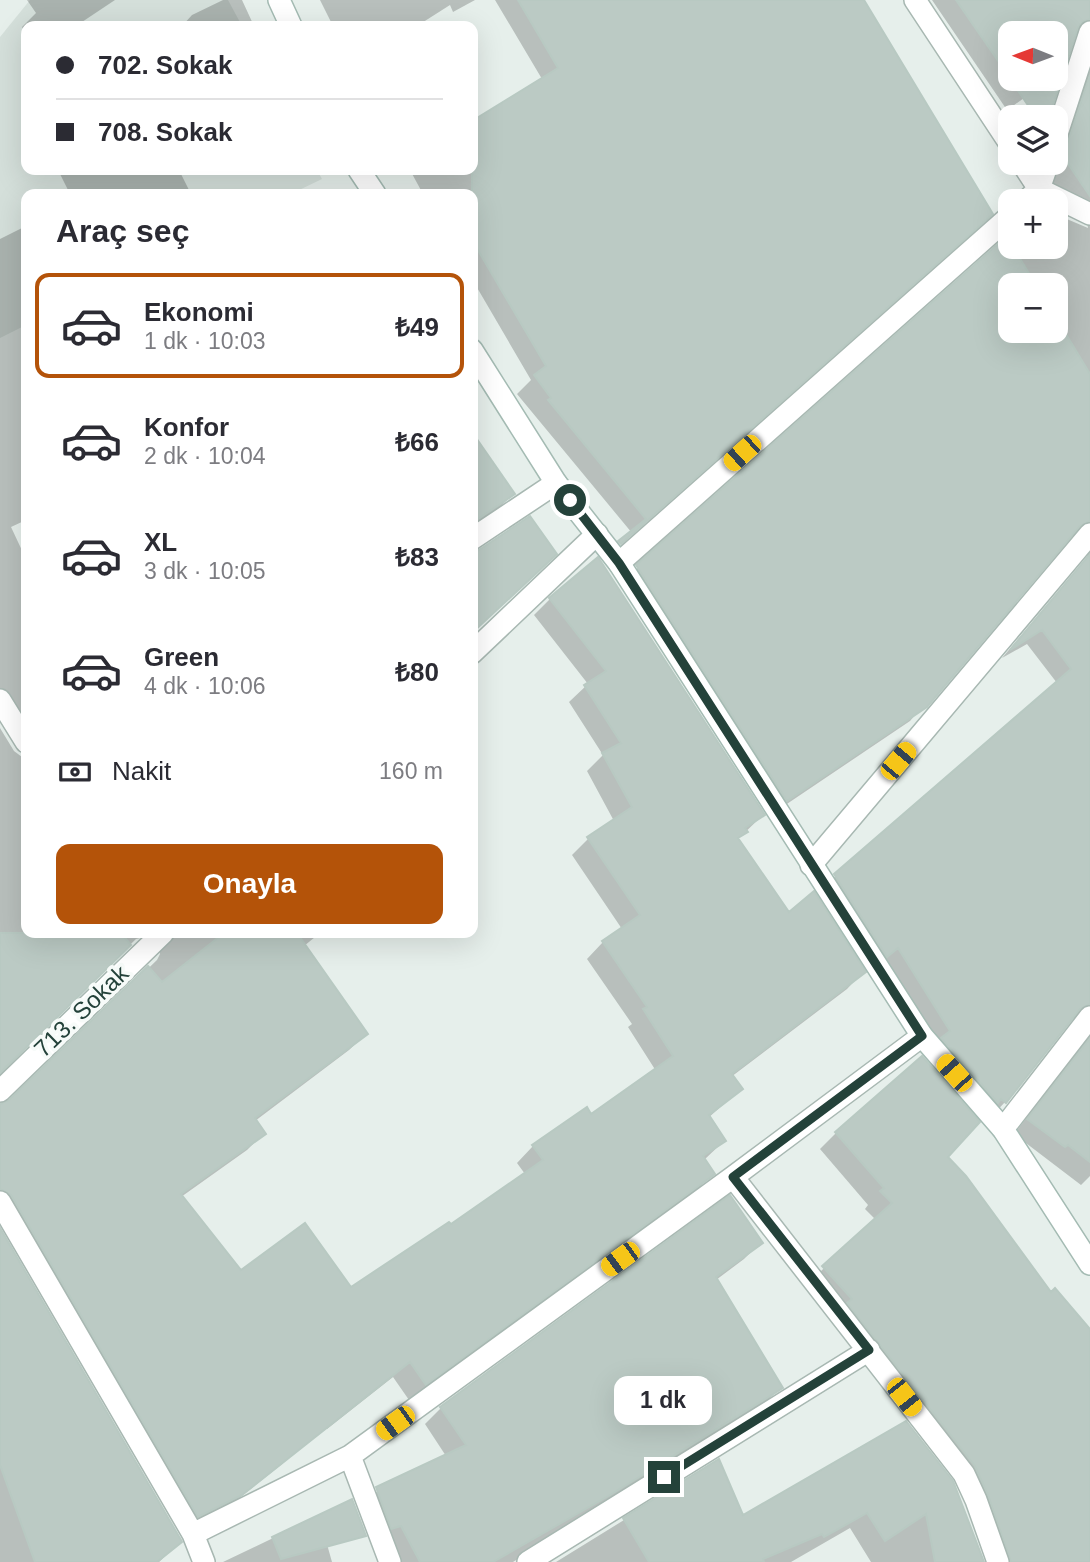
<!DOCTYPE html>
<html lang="tr">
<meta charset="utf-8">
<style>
body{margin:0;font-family:Helvetica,sans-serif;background:#f7f7f7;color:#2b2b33;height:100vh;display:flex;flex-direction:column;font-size:26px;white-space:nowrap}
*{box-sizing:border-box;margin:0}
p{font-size:23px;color:#7c7c81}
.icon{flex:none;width:38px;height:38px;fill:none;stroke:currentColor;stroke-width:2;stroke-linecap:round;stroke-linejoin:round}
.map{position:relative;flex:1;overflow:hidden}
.side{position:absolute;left:21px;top:189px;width:457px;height:749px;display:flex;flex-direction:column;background:#fff;border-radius:14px;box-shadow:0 7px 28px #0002}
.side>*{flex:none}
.hud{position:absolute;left:21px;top:21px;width:457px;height:154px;border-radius:14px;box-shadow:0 7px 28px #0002;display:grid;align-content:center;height:154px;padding:0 35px;background:#fff}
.needle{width:46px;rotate:271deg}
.tools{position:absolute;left:998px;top:21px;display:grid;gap:14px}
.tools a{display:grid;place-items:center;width:70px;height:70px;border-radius:14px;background:#fff;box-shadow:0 7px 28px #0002;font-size:35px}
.end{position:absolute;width:32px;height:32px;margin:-16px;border:9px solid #24423a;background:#fff;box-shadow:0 0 0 4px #fff}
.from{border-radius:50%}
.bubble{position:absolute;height:49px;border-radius:14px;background:#fff;box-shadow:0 7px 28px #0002;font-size:23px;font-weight:600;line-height:49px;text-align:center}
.car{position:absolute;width:21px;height:42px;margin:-21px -10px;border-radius:9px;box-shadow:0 0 5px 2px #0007;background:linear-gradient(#f5c518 24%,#345 0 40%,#f5c518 0 76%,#345 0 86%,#f5c518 0)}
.hud b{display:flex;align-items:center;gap:24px;height:66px;font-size:26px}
.hud b+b{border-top:2px solid #e1e1e2}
.hud i{width:18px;height:18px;background:#2b2b33}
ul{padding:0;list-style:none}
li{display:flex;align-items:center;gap:21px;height:105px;margin:0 14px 10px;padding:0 21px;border:4px solid transparent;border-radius:14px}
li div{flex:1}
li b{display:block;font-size:26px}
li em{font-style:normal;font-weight:600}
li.on{border-color:#b45309}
li>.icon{width:63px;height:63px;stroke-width:1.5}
h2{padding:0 35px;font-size:32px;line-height:84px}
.pay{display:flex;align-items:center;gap:18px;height:77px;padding:0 35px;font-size:26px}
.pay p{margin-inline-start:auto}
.action{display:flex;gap:14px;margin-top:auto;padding:14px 35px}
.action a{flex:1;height:80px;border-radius:14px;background:#b45309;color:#fff;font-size:28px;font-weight:600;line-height:80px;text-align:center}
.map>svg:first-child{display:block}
.built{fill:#d4dfda}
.shadow{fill:#0003;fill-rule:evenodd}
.building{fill:#bbcac4;stroke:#b8c9c2;stroke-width:2}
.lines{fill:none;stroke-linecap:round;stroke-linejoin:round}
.street-casing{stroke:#a8b8b2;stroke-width:24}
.secondary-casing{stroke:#a4bbb3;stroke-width:24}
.street{stroke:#fff;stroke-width:21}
.secondary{stroke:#fff;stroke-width:21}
.route{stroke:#24423a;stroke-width:9}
.labels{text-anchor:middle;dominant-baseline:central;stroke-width:7;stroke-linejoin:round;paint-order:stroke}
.street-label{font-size:24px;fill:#24423a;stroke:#f7fbf9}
</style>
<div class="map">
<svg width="1090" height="1562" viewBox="0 0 1090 1562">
<rect width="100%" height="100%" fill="#e6efeb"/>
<path class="built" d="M30 0H228L242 26H26V170H317L322 179 291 194H26V325L0 338V37Z"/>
<path class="shadow" d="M27 0H115L76 26H26V33L22 27 36 13Z
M223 0H242L254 26H182L192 15Z
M320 0H475L453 12 450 5 417 26H333Z
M495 0H862L976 228 605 557 632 533 517 394 531 380 472 279V194H423L410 170H472L542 79Z
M932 0H1090V53L1086 38 1078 33H1010V79H1051L1007 110Z
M1090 65V1176L1081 1185 1014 1134 1086 1041 1089 1028 1083 1020 1070 1018 1005 1102 991 1117 820 890 1057 683 1027 644 1002 658 1086 559 1089 551 1088 544 1076 535 1067 538 910 721 772 814 623 581 1006 239 1016 255 1020 247H1055V214L1088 228 1087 222 1042 197 1063 151 1059 149ZM1010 285H1055V331H1010Z
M61 170H179L191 194H70L59 172Z
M26 226V520L11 527 26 559V933H320L304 946 366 1034 349 1050 255 1121 264 1133 247 1150 181 1197 241 1273 351 1290 451 1227 525 1174 517 1163 533 1146 591 1116 656 1071 628 1027 632 1024 587 959 603 942 622 929 572 855 588 839 614 821 587 771 603 755 569 702 588 684 534 615 550 599 763 815 737 840 789 915 863 972 847 989 731 1077 741 1089 708 1118 724 1141 704 1160 713 1173 697 1190 409 1400 393 1377 327 1429 274 1324 299 1448 282 1464 223 1511 181 1532 0 1220V1105L10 1102 157 960 160 954 157 941 149 936 136 939 0 1071V728L14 751 22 757V753L0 718V239Z
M472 435 513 494 497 510 472 527Z
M836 1133 946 1157 1051 1294 1090 1332V1562H990L960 1485 807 1284 876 1220 865 1209 868 1205 820 1149Z
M0 1232 180 1542 159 1562H0Z
M761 1242 744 1259 716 1280 780 1388 764 1404 513 1562H395L365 1503 382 1487 446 1456 425 1424 441 1408Z
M906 1423 982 1562H871L850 1528 791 1562H556L718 1462 742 1517Z
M319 1516 332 1562H223Z"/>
<path class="building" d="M518 0H864L993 214 621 544 618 541 646 519 548 400 551 398 534 375 546 366 472 240V121L558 68Z
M956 0H1090V19L1082 22 1078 28 1049 117H1036L1010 79H1055V33H1010V78Z
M1090 75V196L1060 152 1067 144Z
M1007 236 1010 247H1013L1036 285H1010V331H1055V316L1090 374V521L1080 526 927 707 787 801 636 565Z
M472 432 515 494 472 523Z
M530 516 557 554 472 633V552L479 550Z
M1090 554V1004L1080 1009 1006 1103 1001 1099 998 1103 941 1038 950 1031 898 948 887 957 834 874 1071 669 1042 630 1010 650Z
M598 557 765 815 745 828 748 832 738 838 789 912 814 891 866 972 732 1074 743 1089 709 1115 726 1141 703 1156 715 1174 426 1385 410 1362 242 1495 198 1517 11 1195 0 1189V1104L9 1100 148 966 162 982 224 933H297L368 1034 255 1118 266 1134 181 1194 241 1270 305 1223 351 1287 449 1222 451 1224 543 1160 532 1145 587 1107 591 1114 673 1056 643 1009 647 1007 602 941 640 915 587 837 632 807 602 753 621 743 584 685 606 671 549 598Z
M0 933H121L131 945 0 1073Z
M1090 1038V1162L1068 1145 1065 1147 1027 1119Z
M922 1056 980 1122 948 1157 966 1176 1051 1292 1055 1288 1090 1329V1562H1011L988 1495 975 1466 847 1303 852 1299 822 1266 892 1203 880 1191 884 1188 835 1132Z
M730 1195 763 1243 716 1277 783 1388 610 1495 493 1562H420L401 1526 391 1529 376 1487 466 1445 440 1407Z
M0 1228 181 1540 182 1542 157 1562H35L0 1465Z
M906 1421 953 1481 984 1562H935L926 1514 885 1541 867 1513 824 1537 822 1534 763 1559 764 1562H649L623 1518 719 1459 743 1515Z
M352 1499 366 1536 281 1559 272 1537Z"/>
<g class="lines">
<g class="street-casing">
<path id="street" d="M915 0 1010 144
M1055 140 1090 32
M1022 163 1039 189 1026 201
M1048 163 1039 189 1090 214
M472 539 556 483
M619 563 1010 216
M472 653 597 534
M0 700 26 742
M811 865 1090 534
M0 1091 163 933
M1003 1129 1090 1017
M733 1177 964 1474 976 1500 998 1562
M0 1202 193 1534 204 1562
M350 1456 390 1562
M193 1534 350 1456 733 1177 922 1036
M528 1562 869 1350"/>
</g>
<g class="secondary-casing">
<path id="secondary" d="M279 0 291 26
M359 170 375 194
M472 350 556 483 619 563 922 1036 1003 1129 1090 1264"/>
</g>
<use href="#street" class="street"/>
<use href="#secondary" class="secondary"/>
</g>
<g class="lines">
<path class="route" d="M570 500 619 563 922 1036 733 1177 869 1350 664 1477"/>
</g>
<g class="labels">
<g class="street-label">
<text transform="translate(81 1011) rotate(-44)">713. Sokak</text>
</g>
</g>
</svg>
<div class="tools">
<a><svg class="needle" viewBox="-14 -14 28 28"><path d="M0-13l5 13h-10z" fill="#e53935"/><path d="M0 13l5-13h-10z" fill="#7c7c81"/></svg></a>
<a><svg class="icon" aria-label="layers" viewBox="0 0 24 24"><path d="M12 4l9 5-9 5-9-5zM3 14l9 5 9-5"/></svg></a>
<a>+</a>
<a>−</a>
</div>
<i class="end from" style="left:570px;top:500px"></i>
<i class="end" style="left:664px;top:1477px"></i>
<div class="bubble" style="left:614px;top:1376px;width:98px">1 dk</div>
<i class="car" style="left:742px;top:453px;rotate:228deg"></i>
<i class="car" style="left:898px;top:761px;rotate:40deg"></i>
<i class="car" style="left:954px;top:1073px;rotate:318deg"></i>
<i class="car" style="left:620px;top:1259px;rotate:234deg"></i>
<i class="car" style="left:904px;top:1397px;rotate:142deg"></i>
<i class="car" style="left:395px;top:1423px;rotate:234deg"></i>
<div class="hud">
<b><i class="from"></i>702. Sokak</b>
<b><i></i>708. Sokak</b>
</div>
<section class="side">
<h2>Araç seç</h2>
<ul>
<li class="on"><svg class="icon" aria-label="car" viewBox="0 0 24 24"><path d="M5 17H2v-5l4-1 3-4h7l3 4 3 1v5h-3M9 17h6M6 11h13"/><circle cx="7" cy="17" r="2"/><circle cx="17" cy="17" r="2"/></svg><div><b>Ekonomi</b><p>1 dk · 10:03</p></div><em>₺49</em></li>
<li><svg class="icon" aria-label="car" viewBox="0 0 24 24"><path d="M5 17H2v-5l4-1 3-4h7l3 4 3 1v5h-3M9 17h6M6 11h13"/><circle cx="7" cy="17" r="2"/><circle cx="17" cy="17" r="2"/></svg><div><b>Konfor</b><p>2 dk · 10:04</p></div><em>₺66</em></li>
<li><svg class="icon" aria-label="car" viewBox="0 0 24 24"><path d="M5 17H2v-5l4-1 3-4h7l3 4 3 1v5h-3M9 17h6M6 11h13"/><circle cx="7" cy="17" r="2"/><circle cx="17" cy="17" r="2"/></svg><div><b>XL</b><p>3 dk · 10:05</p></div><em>₺83</em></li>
<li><svg class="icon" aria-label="car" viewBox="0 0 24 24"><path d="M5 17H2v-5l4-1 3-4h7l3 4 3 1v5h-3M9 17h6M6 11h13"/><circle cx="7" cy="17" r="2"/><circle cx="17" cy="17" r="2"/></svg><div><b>Green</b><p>4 dk · 10:06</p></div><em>₺80</em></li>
</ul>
<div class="pay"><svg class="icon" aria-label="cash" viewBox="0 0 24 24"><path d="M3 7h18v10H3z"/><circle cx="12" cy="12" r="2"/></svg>Nakit<p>160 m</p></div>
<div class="action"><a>Onayla</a></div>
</section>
</div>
